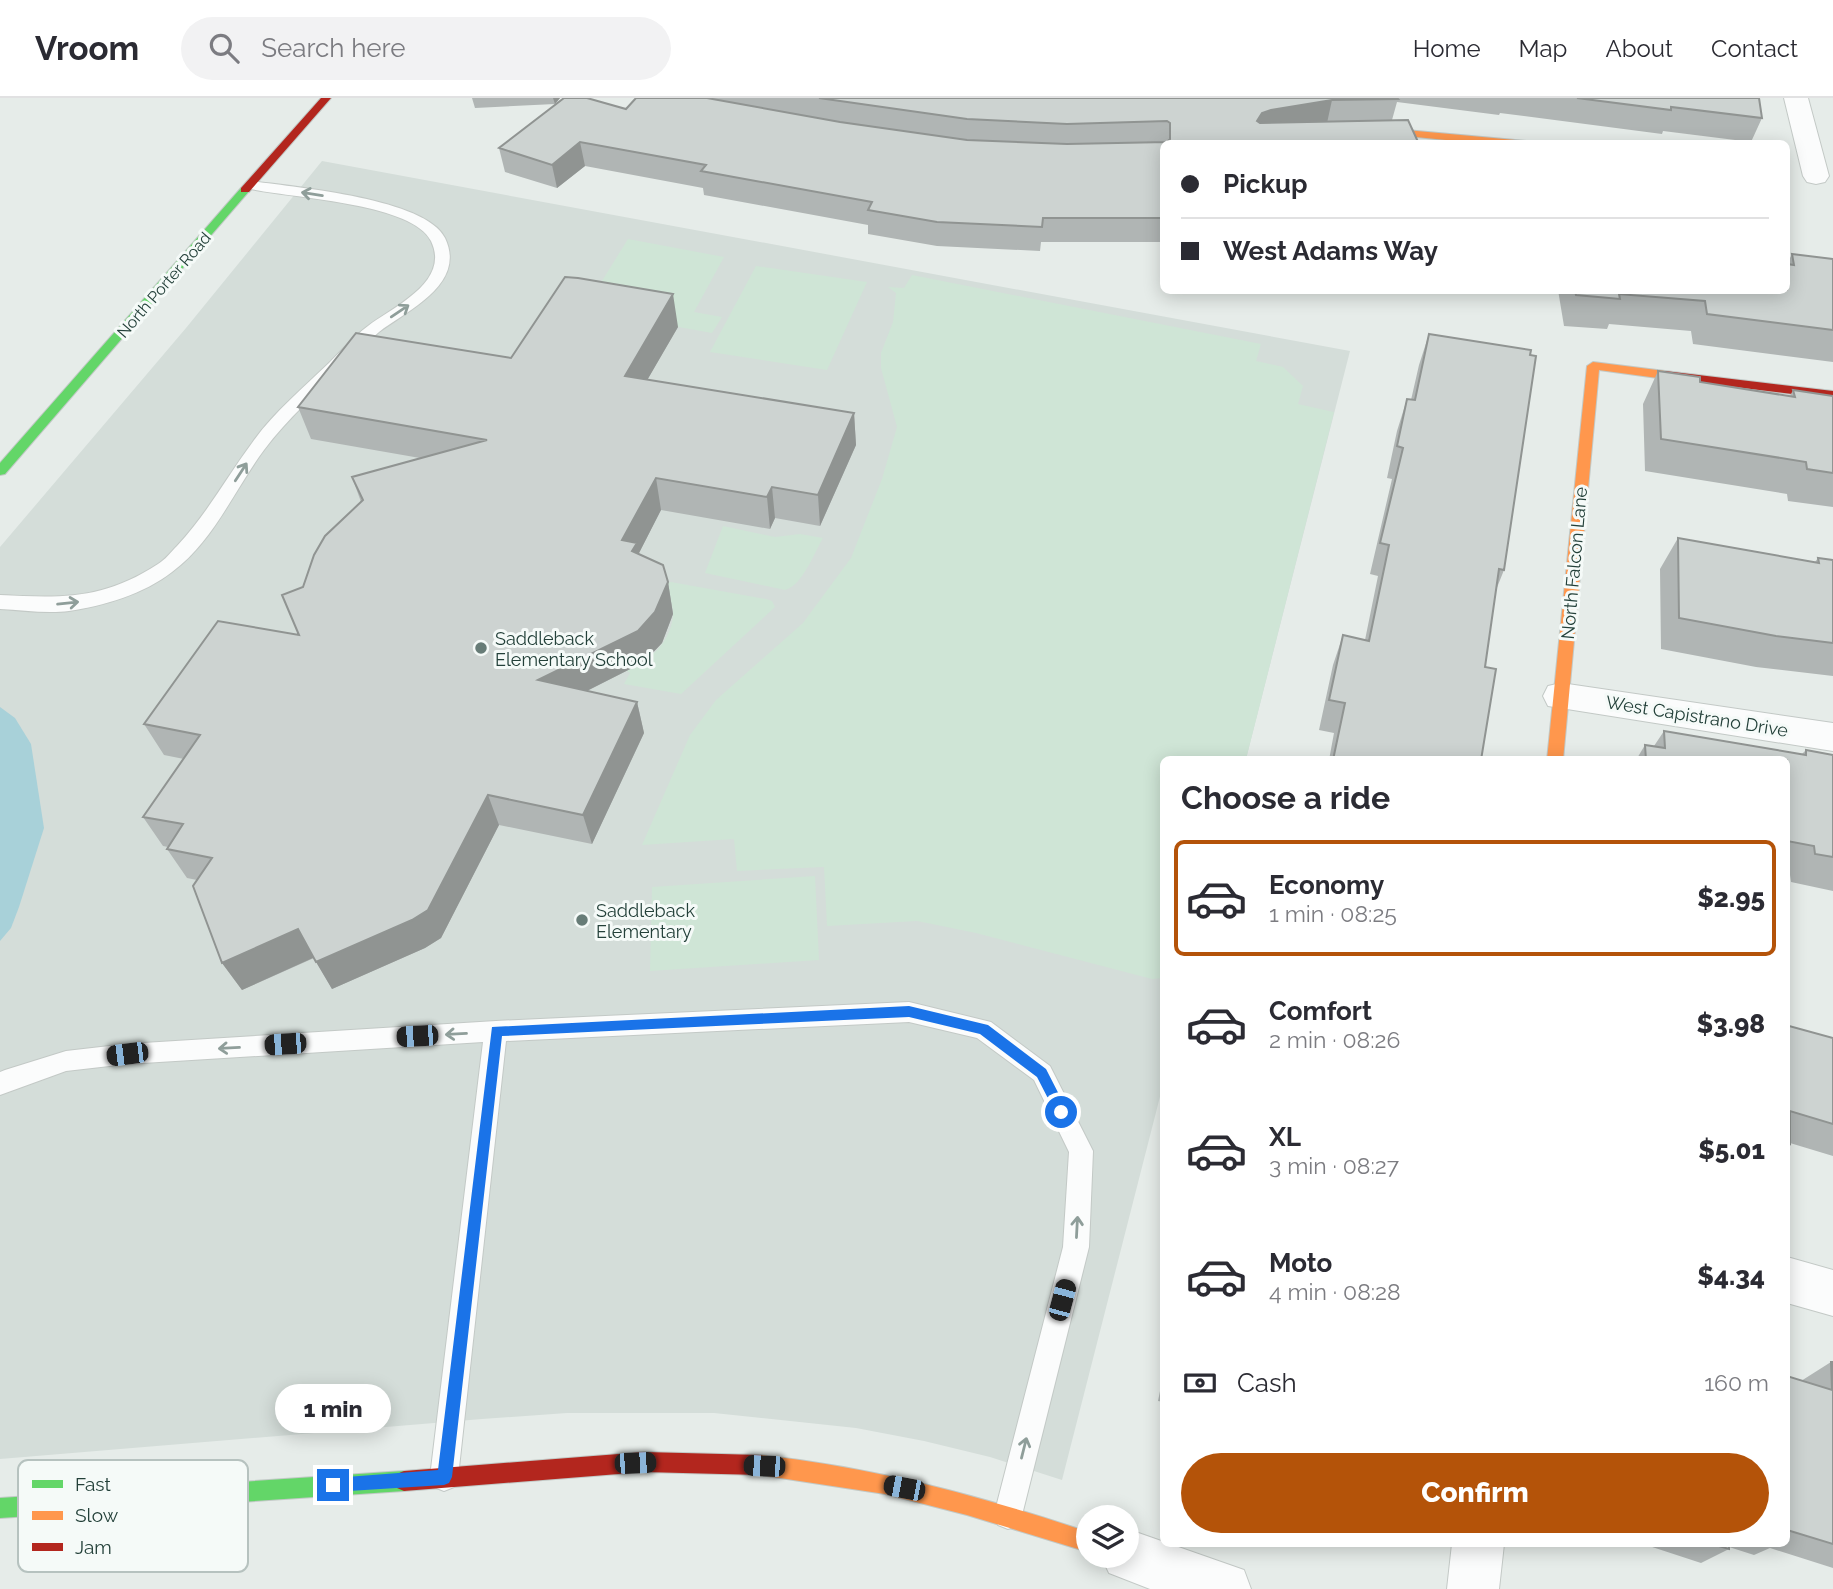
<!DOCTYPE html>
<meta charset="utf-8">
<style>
body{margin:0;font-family:Raleway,sans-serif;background:#f2f2f3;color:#2b2b33;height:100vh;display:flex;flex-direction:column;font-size:26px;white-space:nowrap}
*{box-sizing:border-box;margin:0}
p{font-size:23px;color:#7c7c81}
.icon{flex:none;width:38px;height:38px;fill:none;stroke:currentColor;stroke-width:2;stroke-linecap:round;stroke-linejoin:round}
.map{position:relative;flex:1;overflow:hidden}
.details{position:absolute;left:1160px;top:658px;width:630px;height:791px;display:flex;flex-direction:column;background:#fff;border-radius:10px;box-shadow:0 4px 18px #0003}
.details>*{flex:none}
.hud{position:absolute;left:1160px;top:42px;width:630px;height:154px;border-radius:10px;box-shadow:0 4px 18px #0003;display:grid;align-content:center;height:154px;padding:0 21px;background:#fff}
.buttons{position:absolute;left:1076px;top:1407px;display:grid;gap:14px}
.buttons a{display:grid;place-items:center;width:63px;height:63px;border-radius:50%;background:#fff;box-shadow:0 4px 18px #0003;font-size:35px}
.end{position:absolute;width:32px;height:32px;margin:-16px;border:9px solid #1a73e8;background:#fff;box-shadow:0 0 0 4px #fff}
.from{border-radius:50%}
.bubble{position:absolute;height:49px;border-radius:24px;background:#fff;box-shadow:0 4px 18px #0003;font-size:23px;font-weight:800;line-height:49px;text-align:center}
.car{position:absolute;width:21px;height:42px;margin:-21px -10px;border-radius:9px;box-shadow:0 0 5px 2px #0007;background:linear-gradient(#222 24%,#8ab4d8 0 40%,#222 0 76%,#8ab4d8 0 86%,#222 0)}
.hud b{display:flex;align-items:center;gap:24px;height:66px;font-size:26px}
.hud b+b{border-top:2px solid #e1e1e2}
.hud i{width:18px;height:18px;background:#2b2b33}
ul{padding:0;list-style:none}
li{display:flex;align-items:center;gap:21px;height:116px;margin:0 14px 10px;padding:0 7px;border:4px solid transparent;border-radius:10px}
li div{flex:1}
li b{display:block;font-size:26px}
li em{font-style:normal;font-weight:800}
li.on{border-color:#b45309}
li>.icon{width:63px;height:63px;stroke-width:1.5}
h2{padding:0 21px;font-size:32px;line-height:84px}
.pay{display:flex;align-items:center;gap:18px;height:77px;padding:0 21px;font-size:26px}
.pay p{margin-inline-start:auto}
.action{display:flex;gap:14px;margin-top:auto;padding:14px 21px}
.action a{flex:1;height:80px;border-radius:42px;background:#b45309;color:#fff;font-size:28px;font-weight:800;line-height:80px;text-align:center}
header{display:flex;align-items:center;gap:42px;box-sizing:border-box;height:98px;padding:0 35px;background:#fff;border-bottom:2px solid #e1e1e2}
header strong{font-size:33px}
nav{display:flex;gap:38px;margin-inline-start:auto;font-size:24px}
.search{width:490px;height:63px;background:#f2f2f3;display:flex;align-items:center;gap:18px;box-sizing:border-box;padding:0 24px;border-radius:38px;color:#7c7c81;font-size:26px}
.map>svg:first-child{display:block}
.built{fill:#d4ddd9}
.green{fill:#cfe5d6}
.water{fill:#a8d1d9}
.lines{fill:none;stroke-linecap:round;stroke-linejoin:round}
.lane-casing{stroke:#c3c9c6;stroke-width:2}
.street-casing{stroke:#c3c9c6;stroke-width:2}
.fast-casing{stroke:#c2c9c6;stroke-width:2}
.slow-casing{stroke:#c2c9c6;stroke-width:2}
.jam-casing{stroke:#c2c9c6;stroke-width:2}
.lane{fill:#fbfcfc;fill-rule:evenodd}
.street{fill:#fbfcfc;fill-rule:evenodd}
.fast{fill:#63d668;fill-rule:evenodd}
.slow{fill:#ff974d;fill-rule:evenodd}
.jam{fill:#b3261e;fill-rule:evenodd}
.wall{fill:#b0b5b4}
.shaded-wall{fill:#909492}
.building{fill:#cdd3d1;stroke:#909492;stroke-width:2}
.oneway{stroke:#8f9e9a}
.route{fill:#1a73e8}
.poi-dot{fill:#677c77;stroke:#f5faf8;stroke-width:2.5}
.labels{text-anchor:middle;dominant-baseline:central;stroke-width:6;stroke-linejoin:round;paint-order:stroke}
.far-street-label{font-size:16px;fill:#234039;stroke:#f5faf8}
.street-label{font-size:18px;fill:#234039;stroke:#f5faf8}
.poi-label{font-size:18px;fill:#234039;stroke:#f5faf8;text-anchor:start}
.key{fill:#f5faf8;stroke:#b6c2bf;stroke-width:2}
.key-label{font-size:19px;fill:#234039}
</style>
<header>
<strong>Vroom</strong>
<div class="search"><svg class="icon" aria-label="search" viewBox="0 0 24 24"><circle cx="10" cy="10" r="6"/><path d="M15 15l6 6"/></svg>Search here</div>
<nav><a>Home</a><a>Map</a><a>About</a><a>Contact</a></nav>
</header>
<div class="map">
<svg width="1833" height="1491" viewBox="0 0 1833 1491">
<rect width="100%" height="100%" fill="#e6ece9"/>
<path class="built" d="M322 63 1350 253 1246 661 1164 662V983L1062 1382 990 1359 924 1343 856 1330 714 1315H567L482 1321 0 1361V449L186 230Z"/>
<path class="green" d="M628 141 724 159 694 214 722 219 712 235 584 212Z
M756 168 867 184 827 272 710 254Z
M912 177 1261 246 1256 263 1283 269 1303 288 1298 306 1334 314 1246 661 1164 662V880L1152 881 976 835 917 823 827 828 824 769 737 773 734 741 642 747 690 637 716 602 803 525 851 460 882 381 897 329 881 270V255L893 224 896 195 888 189 904 190Z
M723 428 775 439 800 436 823 440C814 455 803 487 785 492L705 475Z
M671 484 766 501 772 503 775 509 681 596 624 586 630 575 622 570C648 568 673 542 673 515 673 503 666 494 659 486Z
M815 778 819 862 650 873 652 789Z"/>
<path class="water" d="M0 609 15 620 31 646 44 730 19 809 11 830 0 843Z"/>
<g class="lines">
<g class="lane-casing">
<path id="lane" d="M251 83C293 89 426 100 445 140 467 186 408 212 379 234 367 244 356 256 345 267 318 294 287 321 264 352 234 392 214 443 172 474 144 496 103 508 69 513 47 516 22 512 0 511V497C62 500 103 502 158 466 165 462 171 454 177 448 207 416 226 380 252 345 273 315 303 290 329 265 342 252 354 238 368 228 393 209 451 184 431 143 412 104 286 100 246 90L244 87Z
M909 904 991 924 1050 968 1093 1053 1089 1149 1022 1417 1018 1427 1008 1431 998 1427 994 1417 1063 1149 1069 1054 1034 982 977 940 909 924 506 943 458 1379 454 1389 444 1393 434 1389 430 1379 483 944 127 966 66 973 0 997V974L5 972 66 953 127 946 496 923Z"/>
</g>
<g class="street-casing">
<path id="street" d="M1784 0H1808L1829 78 1825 84 1816 86 1807 84 1803 78Z
M1561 585 1833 625V653L1548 608 1543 598 1548 588Z
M1787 1159 1833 1172V1218L1787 1205Z
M1127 1431 1244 1472 1251 1491H1150L1109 1475 1101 1458H1127Z
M1452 1446H1504L1499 1491H1447Z"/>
</g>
<g class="fast-casing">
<path id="fast" d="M241 90 250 92 5 376 0 377V365Z
M404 1373 411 1376 414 1383 411 1390 404 1393 0 1420V1400Z"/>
</g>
<g class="slow-casing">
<path id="slow" d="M1406 32 1526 43 1531 46H1486L1406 38 1327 39 1289 46H1262L1327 33Z
M1593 264 1665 273 1671 277 1665 281 1599 272 1563 662H1547L1587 268Z
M760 1357C873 1369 981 1398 1088 1434V1454L967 1417 885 1396 760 1377 753 1374 750 1367 753 1360Z"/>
</g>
<g class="jam-casing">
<path id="jam" d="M321 0H331L249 94H241V90Z
M1665 273 1833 293V301L1661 280V274Z
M644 1354 760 1357 767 1360 770 1367 767 1374 760 1377 644 1374 404 1393 397 1390 394 1383 397 1376 404 1373Z"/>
</g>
<use href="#lane" class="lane"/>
<use href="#street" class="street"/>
<use href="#fast" class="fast"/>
<use href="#slow" class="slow"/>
<use href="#jam" class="jam"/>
</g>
<path class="wall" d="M472 0H560L555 6 475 10Z
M636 0H1759L1762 20 1751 44 1663 33 1662 36 1500 15 1499 17 1397 4 1392 22 1164 46V144H1041L1040 153 937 148 868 136V127L704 97 703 90 585 68 557 90 505 74 499 50 626 11Z
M1792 156 1833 161V264L1693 246 1691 233 1609 226 1607 231 1564 228 1558 192H1787V166Z
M678 229 647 282 854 315 856 347 820 428 775 420 770 431 661 412 639 455V456L668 484 673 516 662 545 644 564 587 593 637 604 644 635 592 746 499 727 441 840 425 850 332 891 314 860 242 892 222 865 197 782 187 780 167 751 168 749 163 748 143 719 184 661 164 657 144 626 299 537 303 489 361 404 352 379 420 360 311 341 298 309 511 260Z
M1429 236 1504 472 1496 492 1485 569 1481 662H1329L1334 635 1319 632 1333 567 1343 537 1365 542 1378 478 1370 476 1392 381 1387 380 1397 333 1407 301 1411 302 1419 267Z
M1658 273 1700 284 1790 298 1793 292 1833 298V409L1788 403 1787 396 1645 373 1643 306Z
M1678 440 1815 464 1818 460 1833 462V578L1756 569 1661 551 1660 471Z
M1664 633 1802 656 1806 652 1833 657V793L1791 784 1790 777 1787 776V662H1636L1645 647 1654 648Z
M1787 920 1789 928 1833 940V1058L1790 1045 1787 1049Z
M1831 1264H1833V1470L1770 1450 1754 1457 1729 1449V1451L1701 1465 1643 1446H1787V1278L1801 1283Z
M1164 1273V1304L1158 1303Z"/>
<path class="shaded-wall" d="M553 0H560L555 6Z
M1332 2 1327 25 1253 46 1257 23 1262 15 1271 12Z
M580 44 585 68 557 90 552 67Z
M673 196 678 229 631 310 625 278Z
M854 315 856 347 820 428 818 397Z
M656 380 661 412 639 455 643 476 622 442Z
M772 389 775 420 770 431 767 399Z
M668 484 673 516 662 545 644 564 547 613 538 582Z
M637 604 644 635 592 746 583 717Z
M488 697 499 727 441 840 425 850 332 891 316 864Z
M298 831 315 859 242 892 222 865Z"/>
<path class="building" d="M564 0H587L626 11 636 0H707L840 24 967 42 1067 46 1167 44 1170 41V25L1167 23 1067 26 967 21 819 0H1397L1398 1 1332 2 1271 12 1262 15 1257 23 1260 25 1408 22 1419 46H1164V120H1043L1042 129 937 124 868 112 872 104 701 73 706 67 580 44 552 67 499 50Z
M1577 0H1759L1762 20 1671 9V12Z
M1792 156 1833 161V232L1707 216 1705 203 1619 196 1620 201 1576 197 1575 192H1787V166L1794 167Z
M565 179 578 180 673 196 625 278 854 315 818 397 772 389 767 399 656 380 622 442 637 445 632 453 663 467 668 484 655 514 638 533 538 582 637 604 583 717 488 697 428 812 412 822 316 864 298 831 222 865 193 788 212 760 167 751 183 726 143 719 200 637 144 626 218 523 299 537 282 497 303 489 314 457 325 438 363 402 352 379 487 342 298 309 356 235 511 260Z
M1429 236 1531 252 1530 257 1536 258 1504 472 1499 471 1485 569 1496 571 1481 662H1333L1345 605 1329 602 1343 537 1369 543 1389 447 1380 445 1403 350 1397 348 1407 301 1415 302Z
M1658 273 1700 279V284L1795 299 1793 292 1833 298V375L1807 371 1806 364 1661 341Z
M1678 440 1819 465 1818 460 1833 462V545L1776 538 1679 520Z
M1664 633 1806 657V652L1833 657V759L1815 756 1814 748 1787 743V662H1646L1645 647 1665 650Z
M1787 920 1789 921V928L1833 940V1026L1790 1013V1046L1787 1045Z
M1831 1264H1833V1446L1787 1432V1278L1832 1292Z
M1712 1446H1729V1451Z"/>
<defs><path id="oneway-shaft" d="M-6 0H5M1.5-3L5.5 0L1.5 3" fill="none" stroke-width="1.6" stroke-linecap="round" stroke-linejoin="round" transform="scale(1.75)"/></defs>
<g class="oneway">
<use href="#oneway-shaft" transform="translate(312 96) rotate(-171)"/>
<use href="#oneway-shaft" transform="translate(400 213) rotate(-34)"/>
<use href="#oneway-shaft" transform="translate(241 374) rotate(-57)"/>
<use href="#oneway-shaft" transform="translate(68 505) rotate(-6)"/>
<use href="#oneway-shaft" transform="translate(456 936) rotate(177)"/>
<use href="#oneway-shaft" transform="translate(229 950) rotate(177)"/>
<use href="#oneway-shaft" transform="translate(1077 1129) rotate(-87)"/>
<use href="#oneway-shaft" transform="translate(1024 1350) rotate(-76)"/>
</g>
<path class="route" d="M909 908 988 927 1046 971 1068 1014 1066 1018H1057L1037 979 980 936 909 919 502 938 452 1379 449 1385 444 1387 333 1394 328 1392 326 1387 328 1382 333 1380 438 1372 492 929Z"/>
<g class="poi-dot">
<circle cx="481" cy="550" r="7"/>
<circle cx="582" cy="822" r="7"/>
</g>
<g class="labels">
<g class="far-street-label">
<text transform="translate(164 187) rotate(-49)">North Porter Road</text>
</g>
<g class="street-label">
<text transform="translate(1574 465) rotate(-85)">North Falcon Lane</text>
<text transform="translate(1697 618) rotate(9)">West Capistrano Drive</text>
</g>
<g class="poi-label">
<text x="495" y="540">Saddleback<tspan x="495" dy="21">Elementary School</tspan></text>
<text x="596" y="812">Saddleback<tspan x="596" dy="21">Elementary</tspan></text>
</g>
</g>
<rect x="18" y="1362" width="230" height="112" rx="10" class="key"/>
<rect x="32" y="1382" width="31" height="8" fill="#63d668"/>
<rect x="32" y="1413" width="31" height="9" fill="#ff974d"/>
<rect x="32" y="1445" width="31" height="8" fill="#b3261e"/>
<g class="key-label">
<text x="75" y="1393">Fast</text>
<text x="75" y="1424">Slow</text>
<text x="75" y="1456">Jam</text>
</g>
</svg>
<div class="buttons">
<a><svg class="icon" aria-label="layers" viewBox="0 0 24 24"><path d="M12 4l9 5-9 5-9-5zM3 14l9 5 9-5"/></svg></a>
</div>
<i class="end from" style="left:1061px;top:1014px"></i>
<i class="end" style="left:333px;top:1387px"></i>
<div class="bubble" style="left:275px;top:1286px;width:116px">1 min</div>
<i class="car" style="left:417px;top:938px;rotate:267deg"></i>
<i class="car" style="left:285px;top:946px;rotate:266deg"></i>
<i class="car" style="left:127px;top:956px;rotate:263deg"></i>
<i class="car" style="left:1062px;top:1202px;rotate:15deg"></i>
<i class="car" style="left:635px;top:1365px;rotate:88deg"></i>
<i class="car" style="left:764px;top:1368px;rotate:272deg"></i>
<i class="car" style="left:904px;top:1390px;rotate:281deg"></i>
<div class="hud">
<b><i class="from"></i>Pickup</b>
<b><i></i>West Adams Way</b>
</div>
<section class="details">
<h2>Choose a ride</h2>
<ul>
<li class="on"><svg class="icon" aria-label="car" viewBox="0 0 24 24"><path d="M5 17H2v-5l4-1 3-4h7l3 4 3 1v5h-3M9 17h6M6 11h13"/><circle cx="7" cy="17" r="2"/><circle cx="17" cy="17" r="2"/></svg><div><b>Economy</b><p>1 min · 08:25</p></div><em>$2.95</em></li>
<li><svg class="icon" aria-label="car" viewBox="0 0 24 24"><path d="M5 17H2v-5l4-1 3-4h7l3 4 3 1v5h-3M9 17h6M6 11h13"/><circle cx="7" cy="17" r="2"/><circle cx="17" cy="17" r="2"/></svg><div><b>Comfort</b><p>2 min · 08:26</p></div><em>$3.98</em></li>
<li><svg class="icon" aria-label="car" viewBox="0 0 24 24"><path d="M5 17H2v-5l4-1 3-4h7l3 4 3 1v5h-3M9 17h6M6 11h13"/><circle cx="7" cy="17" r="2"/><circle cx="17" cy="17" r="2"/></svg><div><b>XL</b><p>3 min · 08:27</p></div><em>$5.01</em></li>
<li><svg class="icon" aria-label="car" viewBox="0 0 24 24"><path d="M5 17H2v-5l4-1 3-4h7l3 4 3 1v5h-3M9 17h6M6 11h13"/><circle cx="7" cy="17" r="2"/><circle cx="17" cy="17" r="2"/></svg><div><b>Moto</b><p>4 min · 08:28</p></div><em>$4.34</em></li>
</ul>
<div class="pay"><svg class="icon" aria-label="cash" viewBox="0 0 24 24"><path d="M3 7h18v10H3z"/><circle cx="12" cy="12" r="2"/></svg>Cash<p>160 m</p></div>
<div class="action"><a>Confirm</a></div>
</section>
</div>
